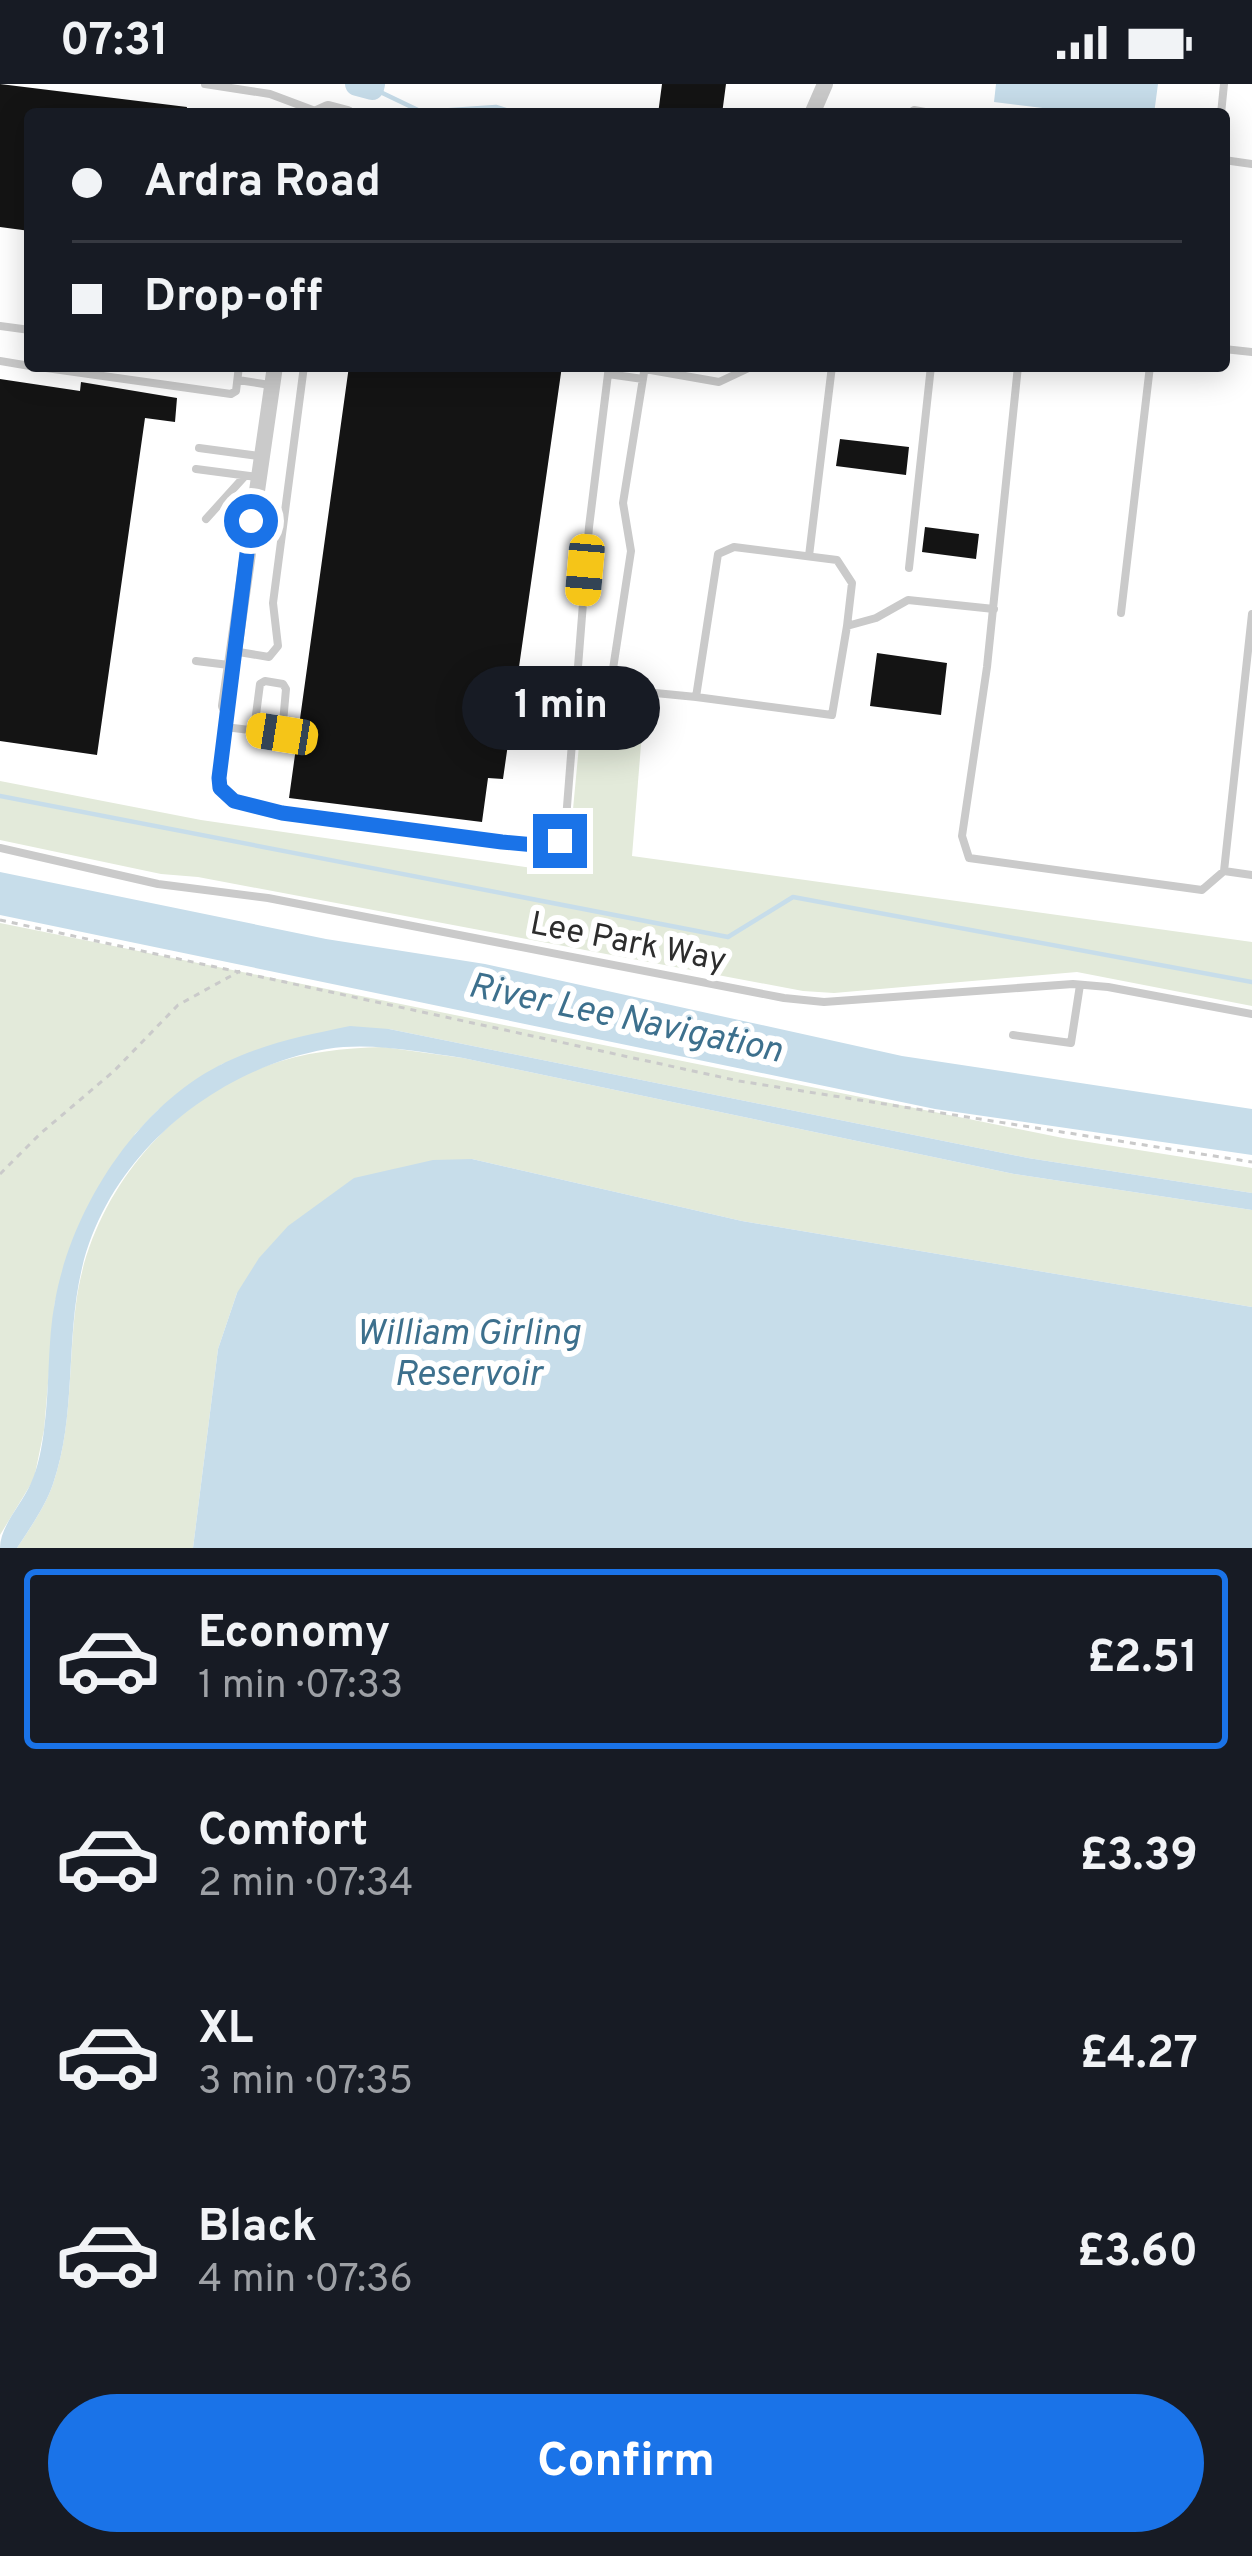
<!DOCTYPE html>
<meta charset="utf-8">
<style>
body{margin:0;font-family:Overpass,sans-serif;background:#242831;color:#f1f3f6;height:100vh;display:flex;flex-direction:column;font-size:45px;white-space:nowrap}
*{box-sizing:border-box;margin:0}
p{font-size:39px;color:#9ea1a6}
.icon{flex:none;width:66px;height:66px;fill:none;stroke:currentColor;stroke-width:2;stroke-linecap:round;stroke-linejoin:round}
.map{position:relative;height:1464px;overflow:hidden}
.sheet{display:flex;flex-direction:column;background:#171b24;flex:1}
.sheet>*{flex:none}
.top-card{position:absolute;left:24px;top:24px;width:1206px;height:264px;border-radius:12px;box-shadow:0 6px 30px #0003;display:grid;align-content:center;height:264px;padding:0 48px;background:#171b24}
.end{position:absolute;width:54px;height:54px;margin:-27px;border:15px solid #1a73e8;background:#fff;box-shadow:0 0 0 6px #fff}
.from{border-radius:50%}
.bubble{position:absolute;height:84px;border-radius:42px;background:#171b24;box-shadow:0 6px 30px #0003;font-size:39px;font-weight:700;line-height:84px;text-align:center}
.car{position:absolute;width:36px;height:72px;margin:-36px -18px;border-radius:15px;box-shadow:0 0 9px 3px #0007;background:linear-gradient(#f5c518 24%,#345 0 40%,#f5c518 0 76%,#345 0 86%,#f5c518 0)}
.top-card b{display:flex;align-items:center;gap:42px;height:114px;font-size:45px}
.top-card b+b{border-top:3px solid #363941}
.top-card i{width:30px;height:30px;background:#f1f3f6}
ul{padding:21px 0 0;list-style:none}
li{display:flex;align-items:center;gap:36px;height:180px;margin:0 24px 18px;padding:0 24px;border:6px solid transparent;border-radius:12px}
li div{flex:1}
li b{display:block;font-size:45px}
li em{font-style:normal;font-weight:700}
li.current{border-color:#1a73e8}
li>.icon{width:108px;height:108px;stroke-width:1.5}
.cta{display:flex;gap:24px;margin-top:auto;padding:24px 48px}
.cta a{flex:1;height:138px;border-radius:72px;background:#1a73e8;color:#fff;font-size:48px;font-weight:700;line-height:138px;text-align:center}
.status{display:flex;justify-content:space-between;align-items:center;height:84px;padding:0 60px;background:#171b24;direction:ltr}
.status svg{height:33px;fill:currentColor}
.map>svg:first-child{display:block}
.green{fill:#e3eada}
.water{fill:#c7ddea}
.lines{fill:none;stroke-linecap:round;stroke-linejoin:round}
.stream{stroke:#c7ddea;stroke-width:4.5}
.river{stroke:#c7ddea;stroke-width:24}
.building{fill:#141414}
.path{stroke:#cacaca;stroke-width:3;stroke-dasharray:6 6;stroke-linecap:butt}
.service{stroke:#cacaca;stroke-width:8}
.minor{stroke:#cacaca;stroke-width:16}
.route{stroke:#1a73e8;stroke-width:15}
.labels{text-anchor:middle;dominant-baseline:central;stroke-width:12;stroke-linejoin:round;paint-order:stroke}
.street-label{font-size:33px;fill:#2d2d2d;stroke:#fff}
.water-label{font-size:36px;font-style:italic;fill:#3d708d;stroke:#fff}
</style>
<div class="status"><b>07:31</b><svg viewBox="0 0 49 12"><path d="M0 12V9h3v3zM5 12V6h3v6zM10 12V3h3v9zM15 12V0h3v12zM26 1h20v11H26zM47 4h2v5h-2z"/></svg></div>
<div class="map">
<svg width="1252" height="1464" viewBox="0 0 1252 1464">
<rect width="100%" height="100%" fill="#fff"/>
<path class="green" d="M583 619 644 624 632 772 1252 858V922L1077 888 834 909 803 907 198 793 161 790 0 756V697L201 736 567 789Z
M0 839 1063 1054 1252 1084V1109L1028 1074 389 945 222 980 158 1026 135 1050 55 1217 44 1346 34 1395 0 1451Z
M383 963 463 974 1014 1090 1252 1126V1223L742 1137 472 1075 237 1209 218 1265 193 1464H17C30 1444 45 1423 53 1400 73 1342 68 1279 76 1220 89 1115 167 1018 266 982 304 968 343 964 383 963Z"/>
<path class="water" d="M996 0H1158L1154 30H1092L994 18Z
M0 788 326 855 485 880 902 972 1252 1025V1071L935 1025 0 831Z
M350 942 389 945 1028 1074 1252 1109V1126L1014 1090 463 974C418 968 372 958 327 965 215 985 109 1071 82 1184 65 1255 77 1331 53 1400 45 1423 30 1444 17 1464H0C0 1442 22 1420 31 1399 38 1384 42 1363 44 1346 50 1303 47 1259 55 1217 72 1123 138 1020 226 978 266 959 307 951 350 942Z
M472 1075 742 1137 1252 1223V1464H193L218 1265 237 1209 259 1174 288 1142 354 1094 433 1076Z"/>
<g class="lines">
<path class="stream" d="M372 4 422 28 496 23 518 30
M0 712 728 853 793 813 1252 898"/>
<path class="river" d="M357 0 372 4 373 0"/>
</g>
<path class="building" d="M0 0 187 23 186 30H30V147L0 143Z
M662 0H726L722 30H658Z
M349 282H562L503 695 488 694 482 738 289 714Z
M0 295 80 307 81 298 177 314 175 338 145 334 97 671 0 657Z
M840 355 909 363 906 391 836 382Z
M925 443 979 450 976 475 922 468Z
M877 569 947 579 941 631 870 622Z"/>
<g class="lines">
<path class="path" d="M0 836 739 997 1252 1078
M0 1090 41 1049 114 987 178 921 240 887"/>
<path class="service" d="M205 0 270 10 318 28
M908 30 914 26 936 30
M1221 30 1224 0
M1224 76 1252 80
M0 242 30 246
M1224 265 1252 268
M0 277 30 282
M32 282 231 310 236 307 239 282
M645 282 623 419 631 467 611 598 625 606 696 613 718 470 734 463 837 476 852 499 847 542 876 534 908 516 994 525
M1018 282 987 583 962 752 969 774 1202 806 1224 787 1252 530
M645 285 719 298 753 282
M608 290 643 295
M238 296 270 301
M199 364 259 372
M196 385 257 393
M206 435 244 393
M809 472 832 282
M909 484 931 282
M1121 529 1150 282
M233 567 269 573 278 562 273 519 304 282
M196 577 229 581
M696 613 832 631 847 542
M226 623 219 694 221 704 234 717 282 729 502 758 546 762 560 757 565 748 589 443 609 282
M225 643 282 650 286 605 283 600 265 597 260 600 254 646
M0 764 158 800 268 814 784 914 824 918 1073 900 1108 903 1252 930
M1224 787 1252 791
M1013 951 1071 959 1080 901"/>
<path class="minor" d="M317 30 328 25 347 30
M812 30 825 0
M226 622 275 282"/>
</g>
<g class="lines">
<path class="route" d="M251 437 219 694 220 704 234 717 282 729 502 758 546 762 560 757"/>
</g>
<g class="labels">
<g class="street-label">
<text transform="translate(628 860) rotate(11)">Lee Park Way</text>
</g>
<g class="water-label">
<text transform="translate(625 936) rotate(12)">River Lee Navigation</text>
<text x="468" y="1251">William Girling<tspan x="468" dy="41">Reservoir</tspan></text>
</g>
</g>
</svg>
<i class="end from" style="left:251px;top:437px"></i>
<i class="end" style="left:560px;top:757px"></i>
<div class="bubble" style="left:462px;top:582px;width:198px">1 min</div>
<i class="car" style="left:585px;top:486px;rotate:185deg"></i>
<i class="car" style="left:282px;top:650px;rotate:279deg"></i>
<div class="top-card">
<b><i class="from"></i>Ardra Road</b>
<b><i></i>Drop-off</b>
</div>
</div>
<section class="sheet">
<ul>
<li class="current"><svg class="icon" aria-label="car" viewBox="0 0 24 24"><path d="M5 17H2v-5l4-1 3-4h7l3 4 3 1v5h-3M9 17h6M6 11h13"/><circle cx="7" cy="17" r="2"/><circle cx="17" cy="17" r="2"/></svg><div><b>Economy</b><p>1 min · 07:33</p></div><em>£2.51</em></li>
<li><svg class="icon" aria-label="car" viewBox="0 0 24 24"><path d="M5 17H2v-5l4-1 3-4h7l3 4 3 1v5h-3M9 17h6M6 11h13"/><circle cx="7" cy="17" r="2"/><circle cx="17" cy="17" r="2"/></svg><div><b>Comfort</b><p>2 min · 07:34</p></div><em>£3.39</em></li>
<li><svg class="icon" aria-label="car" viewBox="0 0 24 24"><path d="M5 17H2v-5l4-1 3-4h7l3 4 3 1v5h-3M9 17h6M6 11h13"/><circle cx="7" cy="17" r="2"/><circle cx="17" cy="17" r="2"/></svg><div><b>XL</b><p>3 min · 07:35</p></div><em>£4.27</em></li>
<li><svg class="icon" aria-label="car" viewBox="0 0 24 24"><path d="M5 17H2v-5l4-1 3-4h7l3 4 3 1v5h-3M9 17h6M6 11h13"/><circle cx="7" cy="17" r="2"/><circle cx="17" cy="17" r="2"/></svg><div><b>Black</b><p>4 min · 07:36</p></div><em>£3.60</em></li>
</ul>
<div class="cta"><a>Confirm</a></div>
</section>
